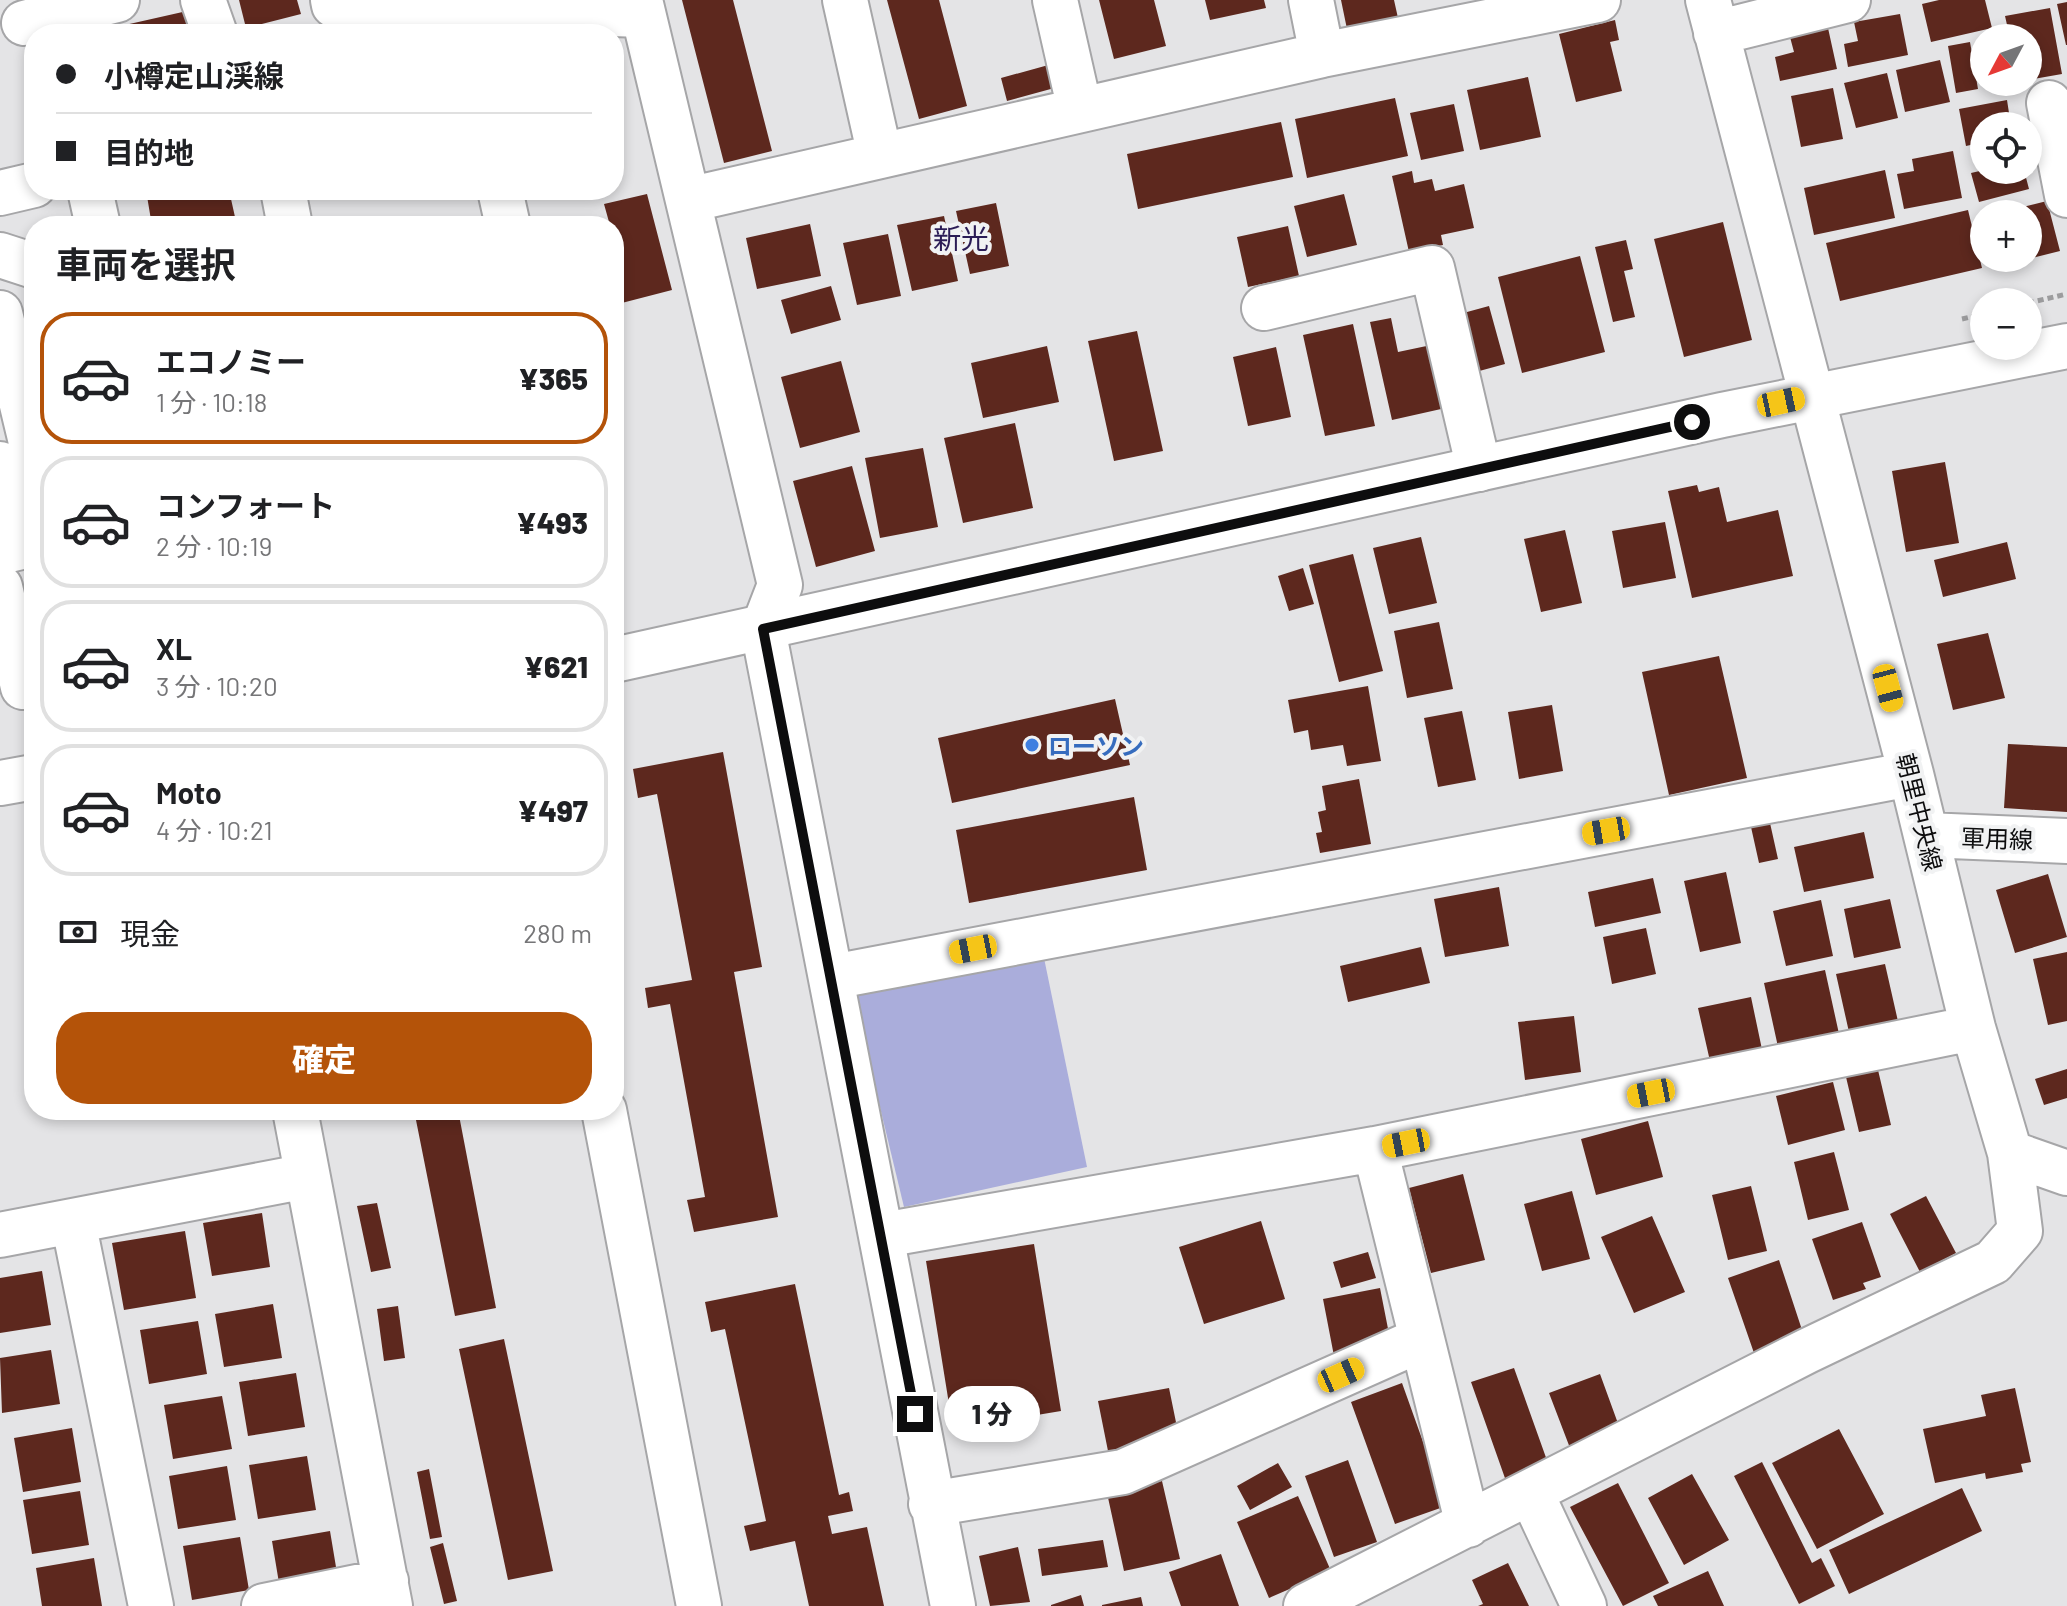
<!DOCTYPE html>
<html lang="ja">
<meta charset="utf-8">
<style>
body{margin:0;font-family:Barlow,"Noto Sans JP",sans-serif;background:#f2f2f2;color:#202124;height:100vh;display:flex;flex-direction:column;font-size:30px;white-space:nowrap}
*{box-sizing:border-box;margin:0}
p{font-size:26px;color:#757577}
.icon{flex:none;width:44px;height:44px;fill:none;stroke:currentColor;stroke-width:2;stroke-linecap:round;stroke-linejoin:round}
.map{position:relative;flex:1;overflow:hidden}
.side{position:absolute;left:24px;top:216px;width:600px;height:904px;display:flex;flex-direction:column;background:#fff;border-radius:32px;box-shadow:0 4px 12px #0003}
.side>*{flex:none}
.guide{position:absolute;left:24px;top:24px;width:600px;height:176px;border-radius:32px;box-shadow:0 4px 12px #0003;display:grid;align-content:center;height:176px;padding:0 32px;background:#fff}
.needle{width:52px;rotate:229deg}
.controls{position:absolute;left:1970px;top:24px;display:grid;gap:16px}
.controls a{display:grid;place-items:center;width:72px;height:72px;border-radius:50%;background:#fff;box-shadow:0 4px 12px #0003;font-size:40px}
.end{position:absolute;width:36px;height:36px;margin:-18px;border:10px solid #0d0d0e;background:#fff;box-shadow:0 0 0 4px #fff}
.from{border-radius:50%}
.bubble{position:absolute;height:56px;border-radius:28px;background:#fff;box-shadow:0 4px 12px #0003;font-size:26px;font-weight:800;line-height:56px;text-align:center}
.car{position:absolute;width:24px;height:48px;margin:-24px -12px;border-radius:10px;box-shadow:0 0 6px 2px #0007;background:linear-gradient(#f5c518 24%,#345 0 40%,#f5c518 0 76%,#345 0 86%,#f5c518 0)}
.guide b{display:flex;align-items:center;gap:28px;height:76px;font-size:30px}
.guide b+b{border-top:2px solid #e0e0e0}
.guide i{width:20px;height:20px;background:#202124}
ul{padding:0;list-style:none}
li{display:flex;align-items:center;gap:24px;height:132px;margin:0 16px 12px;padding:0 16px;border:4px solid #e0e0e0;border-radius:32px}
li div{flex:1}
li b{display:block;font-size:30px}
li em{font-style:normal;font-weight:800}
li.active{border-color:#b45309}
li>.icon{width:72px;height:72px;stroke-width:1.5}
h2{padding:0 32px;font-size:36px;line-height:96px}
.pay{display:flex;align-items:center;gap:20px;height:88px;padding:0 32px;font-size:30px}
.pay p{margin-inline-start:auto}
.cta{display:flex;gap:16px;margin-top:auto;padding:16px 32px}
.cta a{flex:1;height:92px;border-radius:32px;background:#b45309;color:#fff;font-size:32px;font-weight:800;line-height:92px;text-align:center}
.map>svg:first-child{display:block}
.green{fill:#aaaddb}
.building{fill:#5d281e}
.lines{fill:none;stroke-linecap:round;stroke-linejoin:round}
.minor-casing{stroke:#a6a6a8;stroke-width:48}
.major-casing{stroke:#a6a6a8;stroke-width:48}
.path{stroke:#9c9c9e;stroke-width:5;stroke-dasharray:6 4;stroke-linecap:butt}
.minor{stroke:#fff;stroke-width:44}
.major{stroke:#fff;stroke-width:44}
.route{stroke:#0d0d0e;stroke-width:10}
.shop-dot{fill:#3f7fe0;stroke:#f1f2f3;stroke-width:3}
.labels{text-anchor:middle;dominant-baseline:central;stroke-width:8;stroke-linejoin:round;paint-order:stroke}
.shop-label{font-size:24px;font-weight:bold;fill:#366cbe;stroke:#f1f2f3;text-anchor:start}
.street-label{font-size:24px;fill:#0d0d0e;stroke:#f1f2f3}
.quarter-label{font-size:28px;fill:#2b1c56;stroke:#f1f2f3}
</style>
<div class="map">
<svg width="2067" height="1606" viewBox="0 0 2067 1606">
<rect width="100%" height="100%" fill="#e4e4e6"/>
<path class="green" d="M1044 958 1087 1167 904 1207 853 995Z"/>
<path class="building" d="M239 0H297L301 14 246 28Z
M682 0H733L772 151 724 163Z
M887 0H939L967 106 919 119Z
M1099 0H1154L1166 46 1114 59Z
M1205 0H1264L1266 8 1210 20Z
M1341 0H1394L1398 18 1347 29Z
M1939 0H1985L1992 28 1931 42 1922 4Z
M2067 2V45H2066L2057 4Z
M2050 8 2062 74 2028 80V38H2010L2005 16Z
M187 11 193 34H127L125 25Z
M1900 14 1908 55 1848 67 1844 44 1858 41 1854 22Z
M1615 20 1619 40 1610 42 1622 91 1576 102 1559 34Z
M306 25 307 34H266V33Z
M1828 28 1837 69 1780 81 1775 57 1794 52 1790 37Z
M1970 42 1978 89 1956 93 1948 46Z
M615 46 623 77 614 79V47Z
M1940 60 1950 102 1905 112 1896 70Z
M1052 64 1058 87 1007 101 1001 78Z
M1887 73 1898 118 1856 128 1844 83Z
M1528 77 1541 137 1480 150 1467 90Z
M1833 88 1843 139 1801 147 1791 96Z
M1395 98 1408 156 1307 178 1295 119Z
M2007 100 2011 126H1984V142L1966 146 1959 109Z
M1454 104 1464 151 1421 160 1410 113Z
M1281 122 1293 177 1138 209 1127 154Z
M1953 151 1962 198 1904 209 1897 174 1914 171 1912 159Z
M1885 170 1895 218 1814 235 1804 188Z
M1984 170H2024L2029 189 1979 202 1971 173Z
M1412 171 1414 183 1432 179 1435 191 1464 184 1474 228 1441 235 1443 245 1409 252 1392 176Z
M146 190H229L237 226H152Z
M647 194 672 290 614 305V226H598L609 222 604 204Z
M1344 194 1357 245 1307 257 1294 206Z
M2047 201 2060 251 2028 259V214L1998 213Z
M996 203 1009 266 970 274 956 211Z
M1968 210 1982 268 1840 301 1826 243Z
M944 216 958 281 912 291 897 225Z
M1723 222 1752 340 1684 357 1654 239Z
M810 224 821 276 757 289 746 238Z
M1288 226 1299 276 1248 287 1237 237Z
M888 234 901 296 857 305 843 243Z
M1626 240 1633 269 1624 271 1635 317 1613 322 1595 247Z
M1580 256 1605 352 1522 373 1498 277Z
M831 286 841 320 791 334 781 300Z
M1489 306 1505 364 1472 373 1456 315Z
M1391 318 1398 352 1436 344 1450 407 1392 420 1370 322Z
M1353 324 1375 426 1325 436 1303 335Z
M1137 331 1163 451 1114 461 1088 341Z
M1047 346 1059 402 983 418 971 363Z
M1276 347 1291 417 1248 426 1233 357Z
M841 361 860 432 800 448 781 377Z
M1015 423 1033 508 963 523 944 438Z
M923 448 938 527 880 538 865 458Z
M1945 462 1959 543 1906 552 1892 471Z
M852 466 875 551 816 567 793 481Z
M1697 485 1699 492 1719 487 1727 522 1778 510 1793 576 1692 598 1668 491Z
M1665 522 1676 578 1623 588 1612 531Z
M1565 530 1582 603 1541 612 1524 539Z
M1421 537 1437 603 1389 614 1373 548Z
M2007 542 2016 579 1943 597 1934 560Z
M1353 554 1383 671 1339 682 1309 565Z
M1303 568 1314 604 1289 611 1278 576Z
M1439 622 1453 689 1407 698 1394 631Z
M1988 633 2005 698 1953 710 1937 644Z
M1719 656 1747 778 1669 795 1642 672Z
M1368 686 1381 761 1347 766 1343 745 1311 750 1308 730 1294 733 1288 700Z
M1115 699 1130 765 952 803 938 738Z
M1552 705 1563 771 1519 779 1508 712Z
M1462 711 1476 780 1438 787 1424 718Z
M2008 744 2067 747V812L2004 808Z
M723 752 762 967 734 972 778 1217 694 1232 687 1200 705 1197 670 1004 648 1008 645 988 692 980 657 794 638 798 633 769Z
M1359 779 1371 844 1320 853 1316 833 1322 832 1318 812 1326 810 1322 786Z
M1134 797 1147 870 969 903 956 830Z
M1770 823 1778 859 1759 863 1751 827Z
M1864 832 1874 878 1804 892 1794 847Z
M1726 872 1741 943 1700 952 1684 881Z
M2048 874 2067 937 2015 953 1996 890Z
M1653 878 1661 913 1595 927 1588 892Z
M1499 887 1509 946 1445 957 1434 899Z
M1890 899 1901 948 1854 958 1844 909Z
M1821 900 1833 956 1786 966 1773 911Z
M1646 928 1656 974 1612 984 1603 937Z
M1421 947 1430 983 1348 1002 1340 966Z
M2067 952V1021L2048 1025 2033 959Z
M1885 964 1902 1039 1853 1050 1836 974Z
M1825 970 1841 1043 1780 1056 1764 983Z
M1751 997 1764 1059 1712 1070 1698 1008Z
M1574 1016 1581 1072 1525 1080 1518 1022Z
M2067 1069V1098L2044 1105 2035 1079Z
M1878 1070 1891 1125 1859 1132 1846 1077Z
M1833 1082 1845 1130 1788 1145 1776 1096Z
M414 1110H458L496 1308 455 1316Z
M1648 1121 1663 1177 1596 1195 1581 1139Z
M1834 1152 1849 1210 1808 1220 1794 1162Z
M1463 1174 1485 1260 1431 1273 1409 1188Z
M1751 1186 1767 1251 1728 1260 1712 1195Z
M1572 1191 1590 1259 1542 1271 1524 1204Z
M1926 1196 1956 1253 1920 1272 1890 1214Z
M377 1203 391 1268 371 1272 357 1206Z
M262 1213 270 1267 212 1276 203 1223Z
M1652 1216 1685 1292 1634 1313 1601 1237Z
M1261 1221 1285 1299 1204 1324 1179 1247Z
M1862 1222 1881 1277 1863 1283 1866 1289 1833 1300 1812 1239Z
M185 1231 196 1298 124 1310 112 1243Z
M1034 1244 1061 1411 953 1429 926 1261Z
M1368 1252 1376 1278 1341 1288 1333 1262Z
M1779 1260 1804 1336 1754 1353 1728 1278Z
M42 1271 51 1325 0 1333V1278Z
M795 1284 839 1495 849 1492 853 1511 828 1516 832 1534 867 1527 884 1606H809L795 1541 750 1551 744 1526 766 1521 725 1329 711 1332 705 1302Z
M1380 1288 1391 1344 1334 1356 1323 1299Z
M273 1304 282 1358 224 1367 215 1314Z
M398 1306 405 1358 384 1361 377 1309Z
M198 1321 207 1374 149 1384 140 1330Z
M504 1339 553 1571 508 1580 459 1349Z
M51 1350 60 1404 2 1413 0 1358Z
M1514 1368 1549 1466 1506 1481 1471 1382Z
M296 1373 305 1427 248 1436 239 1382Z
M1600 1374 1620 1429 1570 1448 1549 1393Z
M1402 1383 1446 1506 1395 1524 1351 1402Z
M1169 1388 1179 1437 1108 1451 1098 1401Z
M2015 1388 2031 1462 2021 1464 2023 1472 1986 1479 1985 1473 1935 1483 1923 1429 1986 1416 1981 1395Z
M222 1396 232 1449 173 1459 164 1405Z
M72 1428 81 1482 23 1492 14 1438Z
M1839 1429 1884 1514 1817 1549 1772 1463Z
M307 1456 316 1510 258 1519 249 1465Z
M1348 1460 1377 1542 1334 1557 1305 1476Z
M1762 1462 1812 1563 1821 1558 1835 1586 1799 1604 1734 1476Z
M1278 1463 1292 1487 1250 1510 1237 1486Z
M227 1466 236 1520 178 1529 169 1476Z
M429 1469 442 1537 430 1539 417 1472Z
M1692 1474 1729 1540 1684 1565 1648 1498Z
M1162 1481 1180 1559 1124 1571 1107 1493Z
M1618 1483 1669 1583 1623 1606 1570 1507Z
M1962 1488 1982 1531 1849 1594 1829 1550Z
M80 1491 89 1545 32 1554 23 1500Z
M1298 1496 1331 1571 1269 1598 1237 1522Z
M330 1531 339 1585 281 1595 272 1541Z
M240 1537 249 1590 192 1600 183 1546Z
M1103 1540 1108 1567 1042 1576 1038 1549Z
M443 1543 457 1601 444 1604 430 1547Z
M1018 1547 1030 1602 990 1606 979 1556Z
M1221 1554 1239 1606H1181L1169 1572Z
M94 1558 102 1606H42L36 1568Z
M1508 1563 1529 1606H1478L1483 1604 1472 1580Z
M1708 1571 1724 1606H1658L1653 1596Z
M1081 1595 1084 1606H1051V1605Z
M1141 1597 1143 1606H1102V1605Z"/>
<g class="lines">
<g class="minor-casing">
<path id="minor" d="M203 0 215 34
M333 0 334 5 643 15
M640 0 780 585 763 629 953 1606
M845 0 880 156
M1055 0 1080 110
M1311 0 1322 55
M24 23 117 0
M1716 33 1848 0
M2049 103 2067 195
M90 190 98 226
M283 190 290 226
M500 190 508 226
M0 193 34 185
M688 200 1322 55 1598 0
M0 255 34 266
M1264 308 1432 268 1479 469
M0 313 34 455
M0 464C22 479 22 501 0 516
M0 552 34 544
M0 587 23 687
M1926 835 2067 841
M832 977 1911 774
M295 1110 390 1606
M604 1110 699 1606
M1375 1149 1468 1525
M2010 1153 2067 1173
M73 1221 151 1606
M0 1235 307 1176
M883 1235 1375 1149 1973 1028
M1531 1493 1584 1606
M931 1504 1123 1472 1422 1339
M264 1606 386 1581
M1306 1606 1807 1351 1993 1262 2020 1231 2010 1153 1973 1028 1911 774 1708 0"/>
</g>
<g class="major-casing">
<path id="major" d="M614 660 1722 415 2067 346
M0 783 34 777"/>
</g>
<path class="path" d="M2028 303 2067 294
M1962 319 1984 314"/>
<use href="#minor" class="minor"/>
<use href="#major" class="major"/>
</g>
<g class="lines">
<path class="route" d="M915 1414 763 629 1692 422"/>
</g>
<circle class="shop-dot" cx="1032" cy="745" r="8"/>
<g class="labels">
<g class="shop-label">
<text x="1048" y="745">ローソン</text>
</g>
<g class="street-label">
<text transform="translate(1920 812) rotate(76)">朝里中央線</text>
<text transform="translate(1997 838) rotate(2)">軍用線</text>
</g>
<g class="quarter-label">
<text x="961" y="238">新光</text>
</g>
</g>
</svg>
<div class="controls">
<a><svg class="needle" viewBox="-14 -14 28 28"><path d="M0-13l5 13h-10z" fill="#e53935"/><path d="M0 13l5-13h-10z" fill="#757577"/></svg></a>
<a><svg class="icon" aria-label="locate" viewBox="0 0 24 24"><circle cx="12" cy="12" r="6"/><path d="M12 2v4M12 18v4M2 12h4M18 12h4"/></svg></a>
<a>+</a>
<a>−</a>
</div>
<i class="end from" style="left:1692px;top:422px"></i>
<i class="end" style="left:915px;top:1414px"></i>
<div class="bubble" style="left:944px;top:1386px;width:96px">1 分</div>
<i class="car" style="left:1781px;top:402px;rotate:78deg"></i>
<i class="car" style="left:1888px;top:688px;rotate:165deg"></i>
<i class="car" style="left:1606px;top:831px;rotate:260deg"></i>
<i class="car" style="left:973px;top:949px;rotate:259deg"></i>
<i class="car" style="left:1651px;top:1093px;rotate:259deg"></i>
<i class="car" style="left:1406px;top:1143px;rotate:259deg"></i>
<i class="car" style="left:1341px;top:1375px;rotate:66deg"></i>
<div class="guide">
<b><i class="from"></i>小樽定山渓線</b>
<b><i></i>目的地</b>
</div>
<section class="side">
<h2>車両を選択</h2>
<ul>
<li class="active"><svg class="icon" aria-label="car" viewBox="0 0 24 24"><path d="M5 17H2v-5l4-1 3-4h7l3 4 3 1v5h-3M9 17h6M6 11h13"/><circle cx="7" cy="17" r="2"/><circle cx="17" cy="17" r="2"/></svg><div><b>エコノミー</b><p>1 分 · 10:18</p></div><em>¥365</em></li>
<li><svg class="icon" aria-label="car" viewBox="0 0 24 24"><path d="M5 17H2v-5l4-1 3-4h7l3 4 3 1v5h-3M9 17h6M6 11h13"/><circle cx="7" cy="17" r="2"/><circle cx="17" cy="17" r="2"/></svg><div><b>コンフォート</b><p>2 分 · 10:19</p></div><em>¥493</em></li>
<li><svg class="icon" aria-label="car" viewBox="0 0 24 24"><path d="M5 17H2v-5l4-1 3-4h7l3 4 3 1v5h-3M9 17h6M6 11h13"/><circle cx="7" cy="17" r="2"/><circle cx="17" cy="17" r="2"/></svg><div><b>XL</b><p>3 分 · 10:20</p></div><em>¥621</em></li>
<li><svg class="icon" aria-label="car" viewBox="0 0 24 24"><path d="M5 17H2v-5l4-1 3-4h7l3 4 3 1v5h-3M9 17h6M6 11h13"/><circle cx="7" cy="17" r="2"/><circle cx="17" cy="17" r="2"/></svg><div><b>Moto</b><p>4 分 · 10:21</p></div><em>¥497</em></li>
</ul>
<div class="pay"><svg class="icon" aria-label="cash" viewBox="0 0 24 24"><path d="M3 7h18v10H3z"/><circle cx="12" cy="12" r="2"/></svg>現金<p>280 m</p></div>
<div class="cta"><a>確定</a></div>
</section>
</div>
